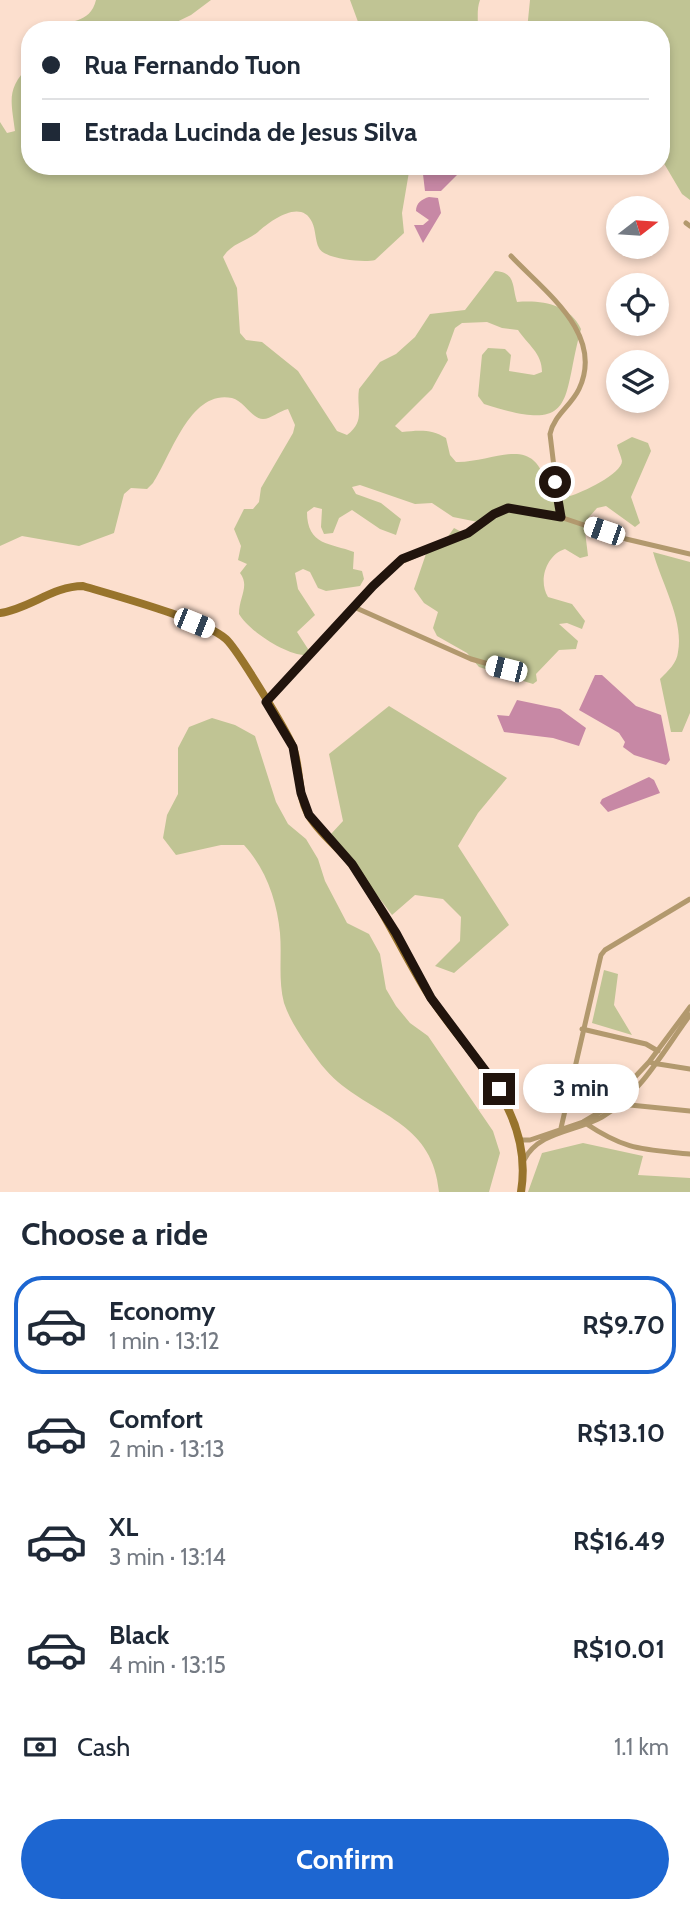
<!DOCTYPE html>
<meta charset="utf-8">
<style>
body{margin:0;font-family:Cabin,sans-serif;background:#f2f2f3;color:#1f2937;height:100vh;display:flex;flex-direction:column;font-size:26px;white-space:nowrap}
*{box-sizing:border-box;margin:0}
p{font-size:23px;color:#747a83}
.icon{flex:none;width:38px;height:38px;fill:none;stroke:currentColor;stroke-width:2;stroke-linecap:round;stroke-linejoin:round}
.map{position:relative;height:1192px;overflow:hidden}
.details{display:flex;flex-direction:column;background:#fff;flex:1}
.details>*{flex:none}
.top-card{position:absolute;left:21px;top:21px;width:649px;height:154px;border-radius:28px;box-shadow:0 4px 10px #0003;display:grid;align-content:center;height:154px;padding:0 21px;background:#fff}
.needle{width:46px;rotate:73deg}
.buttons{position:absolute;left:606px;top:196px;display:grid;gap:14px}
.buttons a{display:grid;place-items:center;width:63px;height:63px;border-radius:50%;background:#fff;box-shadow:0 4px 10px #0003;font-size:35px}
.end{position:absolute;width:32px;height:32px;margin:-16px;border:9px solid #21140d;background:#fff;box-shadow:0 0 0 4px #fff}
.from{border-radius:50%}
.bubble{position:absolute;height:49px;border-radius:24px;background:#fff;box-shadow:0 4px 10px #0003;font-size:23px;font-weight:700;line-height:49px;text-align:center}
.car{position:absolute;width:21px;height:42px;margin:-21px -10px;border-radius:9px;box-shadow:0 0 5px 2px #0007;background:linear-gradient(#fff 24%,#345 0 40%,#fff 0 76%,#345 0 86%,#fff 0)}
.top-card b{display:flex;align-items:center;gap:24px;height:66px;font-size:26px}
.top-card b+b{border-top:2px solid #e0e1e3}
.top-card i{width:18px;height:18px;background:#1f2937}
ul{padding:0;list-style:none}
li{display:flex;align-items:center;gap:21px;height:98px;margin:0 14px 10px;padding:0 7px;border:4px solid transparent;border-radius:28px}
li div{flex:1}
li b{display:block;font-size:26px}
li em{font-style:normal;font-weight:700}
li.current{border-color:#1d66d1}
li>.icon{width:63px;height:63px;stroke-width:1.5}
h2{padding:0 21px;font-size:32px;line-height:84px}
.pay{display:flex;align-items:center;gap:18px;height:77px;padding:0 21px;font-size:26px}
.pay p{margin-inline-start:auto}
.button{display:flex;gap:14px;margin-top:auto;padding:14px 21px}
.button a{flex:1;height:80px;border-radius:42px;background:#1d66d1;color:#fff;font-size:28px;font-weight:700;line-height:80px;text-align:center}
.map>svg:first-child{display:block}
.green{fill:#c0c494}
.water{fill:#c788a5}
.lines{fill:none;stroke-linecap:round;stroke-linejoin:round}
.minor{stroke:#b2996e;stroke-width:5}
.secondary{stroke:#98742c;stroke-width:8}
.route{stroke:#21140d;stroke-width:9}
</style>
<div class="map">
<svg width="690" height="1192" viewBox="0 0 690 1192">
<rect width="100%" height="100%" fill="#fcdfce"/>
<path class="green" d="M96 0H211L191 15 160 30H50C68 19 90 25 96 0Z
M350 0H480C476 11 479 19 477 30H361Z
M530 0H690V200L682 194 662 160V30H527Z
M30 65V166H257L280 173 297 171 298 166H410L402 213 404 233 375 260C364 263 324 259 319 248 315 241 316 230 312 222 301 198 270 221 258 232 246 242 232 243 223 257L237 288 240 333 246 340 262 342 298 371 337 431 347 435C366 420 356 409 359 389L380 362 396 354 415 337 430 314 465 310 495 271C516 272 512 287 517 302 542 300 569 304 581 329 561 400 579 435 484 404L478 396 482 355 488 348 505 349 511 355 509 371 534 375 542 372C542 353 528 345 518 330L502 328 487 322 462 323 455 328 446 353 448 360 432 389 395 426 402 432C419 430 432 429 446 438L450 455 456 462C495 463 535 431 547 488L565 490 570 496C581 493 622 474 622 461 621 456 618 450 617 445L632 437 648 443 651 451 631 497 640 523 635 527 606 506 597 508 584 523 588 556 580 558 565 549C546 555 538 581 548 597L572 604 585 621 582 629 567 623 559 624 578 641 576 649 559 650 536 674 537 681 533 684 479 667 467 653 437 636 433 628 438 612 424 603 414 589 428 548 444 542 454 528 469 536 476 530 478 522 453 517 432 503 415 504 360 485 352 487 356 494 381 503 401 519 396 535 380 529 352 510 339 518 333 533 324 534 321 527 322 509 314 507 307 512C307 546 331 543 354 552L353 569 362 571 364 579 360 586 326 591 318 588 310 572 303 569 295 573 298 589 315 615 297 632 308 649V655C288 657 249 631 239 614 239 597 250 586 240 573L247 564 238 560 241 546 234 529 244 509H253L259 502 261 488 293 433 295 425 288 409C279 411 271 419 263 419 252 419 244 401 232 398 190 389 171 456 153 483L147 489 131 488 124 494 114 533 79 546 22 536 0 546V122L7 133 15 131C11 100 6 89 30 65Z
M653 552 690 562V713L682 732H671L660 679C668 671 677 663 678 652 684 620 661 582 653 552Z
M389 706 507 778 478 813 458 846 509 925 454 973 435 966 460 941 461 917 443 899 415 895 392 915 331 834 343 821 329 754Z
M212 718 235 725 255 736 276 802 288 824 306 839 318 859 325 881 347 923 369 934 380 954 386 989 396 1006 410 1023 428 1036 493 1131 500 1153 489 1192H439C433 1125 380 1117 338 1082 326 1072 316 1058 307 1045 298 1032 289 1018 284 1003 278 980 282 957 280 933 277 901 266 869 244 845H221L176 855 163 838 167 815 178 794V748L189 727Z
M604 970 618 974 614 1005 632 1035 592 1023Z
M583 1143 643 1156 638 1175 690 1178V1192H528L542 1153Z"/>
<path class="water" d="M466 166 441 191H425L422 166Z
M429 197 438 198 441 213 423 243 414 225H423L429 220 416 211C416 203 422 199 429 197Z
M595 675H602L636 706 661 715 670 760 666 765 634 755 623 747 625 742 619 733 579 710Z
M517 700 560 709 586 728 579 746 553 738 504 732 497 715 509 716Z
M649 777 654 780 660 793 608 812 600 803 602 799Z"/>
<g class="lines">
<path class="minor" d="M686 223 690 226
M511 256C545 292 605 334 579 389 571 406 554 415 550 434L560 517
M354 607 471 659 506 669
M266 702 394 565 468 533 502 510 514 508 560 517 626 539 690 554
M582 1029 646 1044 658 1051
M652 1063 690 1069
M620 1104 690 1111
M585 1123C627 1151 642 1149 690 1154
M561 1128 601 955 605 950 690 899
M520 1140H530L583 1122 605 1109 649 1062 690 1007
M524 1160C539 1131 575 1132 602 1117 640 1095 664 1050 690 1015"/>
<path class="secondary" d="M0 613C29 609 53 586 83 586 116 596 203 619 226 639 237 649 287 731 293 747 301 769 297 793 308 814 319 834 340 848 353 866 381 905 400 948 425 989 465 1054 535 1106 521 1192"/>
</g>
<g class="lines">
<path class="route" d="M499 1089 431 998 396 933 352 864 309 815 301 793 293 747 266 702 373 586 402 559 468 533 494 514 508 508 561 517 555 482"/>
</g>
</svg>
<div class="buttons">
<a><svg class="needle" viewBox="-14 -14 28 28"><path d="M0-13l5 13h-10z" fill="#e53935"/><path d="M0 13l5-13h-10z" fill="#747a83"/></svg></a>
<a><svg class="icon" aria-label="locate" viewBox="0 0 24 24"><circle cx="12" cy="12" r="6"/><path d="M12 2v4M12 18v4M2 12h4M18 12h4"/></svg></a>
<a><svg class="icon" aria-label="layers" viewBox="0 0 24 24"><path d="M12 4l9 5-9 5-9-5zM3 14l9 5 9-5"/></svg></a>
</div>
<i class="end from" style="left:555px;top:482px"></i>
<i class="end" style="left:499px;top:1089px"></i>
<div class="bubble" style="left:523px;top:1064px;width:116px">3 min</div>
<i class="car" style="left:604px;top:531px;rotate:289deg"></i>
<i class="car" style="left:194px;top:623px;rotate:112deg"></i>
<i class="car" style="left:506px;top:669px;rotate:284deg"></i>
<div class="top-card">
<b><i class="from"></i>Rua Fernando Tuon</b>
<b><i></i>Estrada Lucinda de Jesus Silva</b>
</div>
</div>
<section class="details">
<h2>Choose a ride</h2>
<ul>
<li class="current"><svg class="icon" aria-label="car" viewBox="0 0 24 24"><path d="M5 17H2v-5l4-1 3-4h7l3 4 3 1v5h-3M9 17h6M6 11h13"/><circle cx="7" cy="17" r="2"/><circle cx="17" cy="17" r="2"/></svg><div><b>Economy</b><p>1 min · 13:12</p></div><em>R$9.70</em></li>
<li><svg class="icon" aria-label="car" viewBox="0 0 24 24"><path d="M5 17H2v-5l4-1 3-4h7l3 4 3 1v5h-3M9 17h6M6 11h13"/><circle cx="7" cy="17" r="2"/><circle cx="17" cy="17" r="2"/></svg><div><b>Comfort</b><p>2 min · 13:13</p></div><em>R$13.10</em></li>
<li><svg class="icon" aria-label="car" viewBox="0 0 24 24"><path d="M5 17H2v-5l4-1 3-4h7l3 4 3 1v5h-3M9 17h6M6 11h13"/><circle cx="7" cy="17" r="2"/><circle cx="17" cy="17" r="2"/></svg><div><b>XL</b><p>3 min · 13:14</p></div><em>R$16.49</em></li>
<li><svg class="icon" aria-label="car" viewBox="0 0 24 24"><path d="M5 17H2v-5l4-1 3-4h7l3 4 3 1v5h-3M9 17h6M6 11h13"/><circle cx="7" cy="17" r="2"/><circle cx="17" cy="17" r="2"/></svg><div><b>Black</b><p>4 min · 13:15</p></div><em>R$10.01</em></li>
</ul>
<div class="pay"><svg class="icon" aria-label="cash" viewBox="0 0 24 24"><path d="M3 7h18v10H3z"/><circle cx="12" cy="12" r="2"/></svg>Cash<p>1.1 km</p></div>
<div class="button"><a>Confirm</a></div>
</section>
